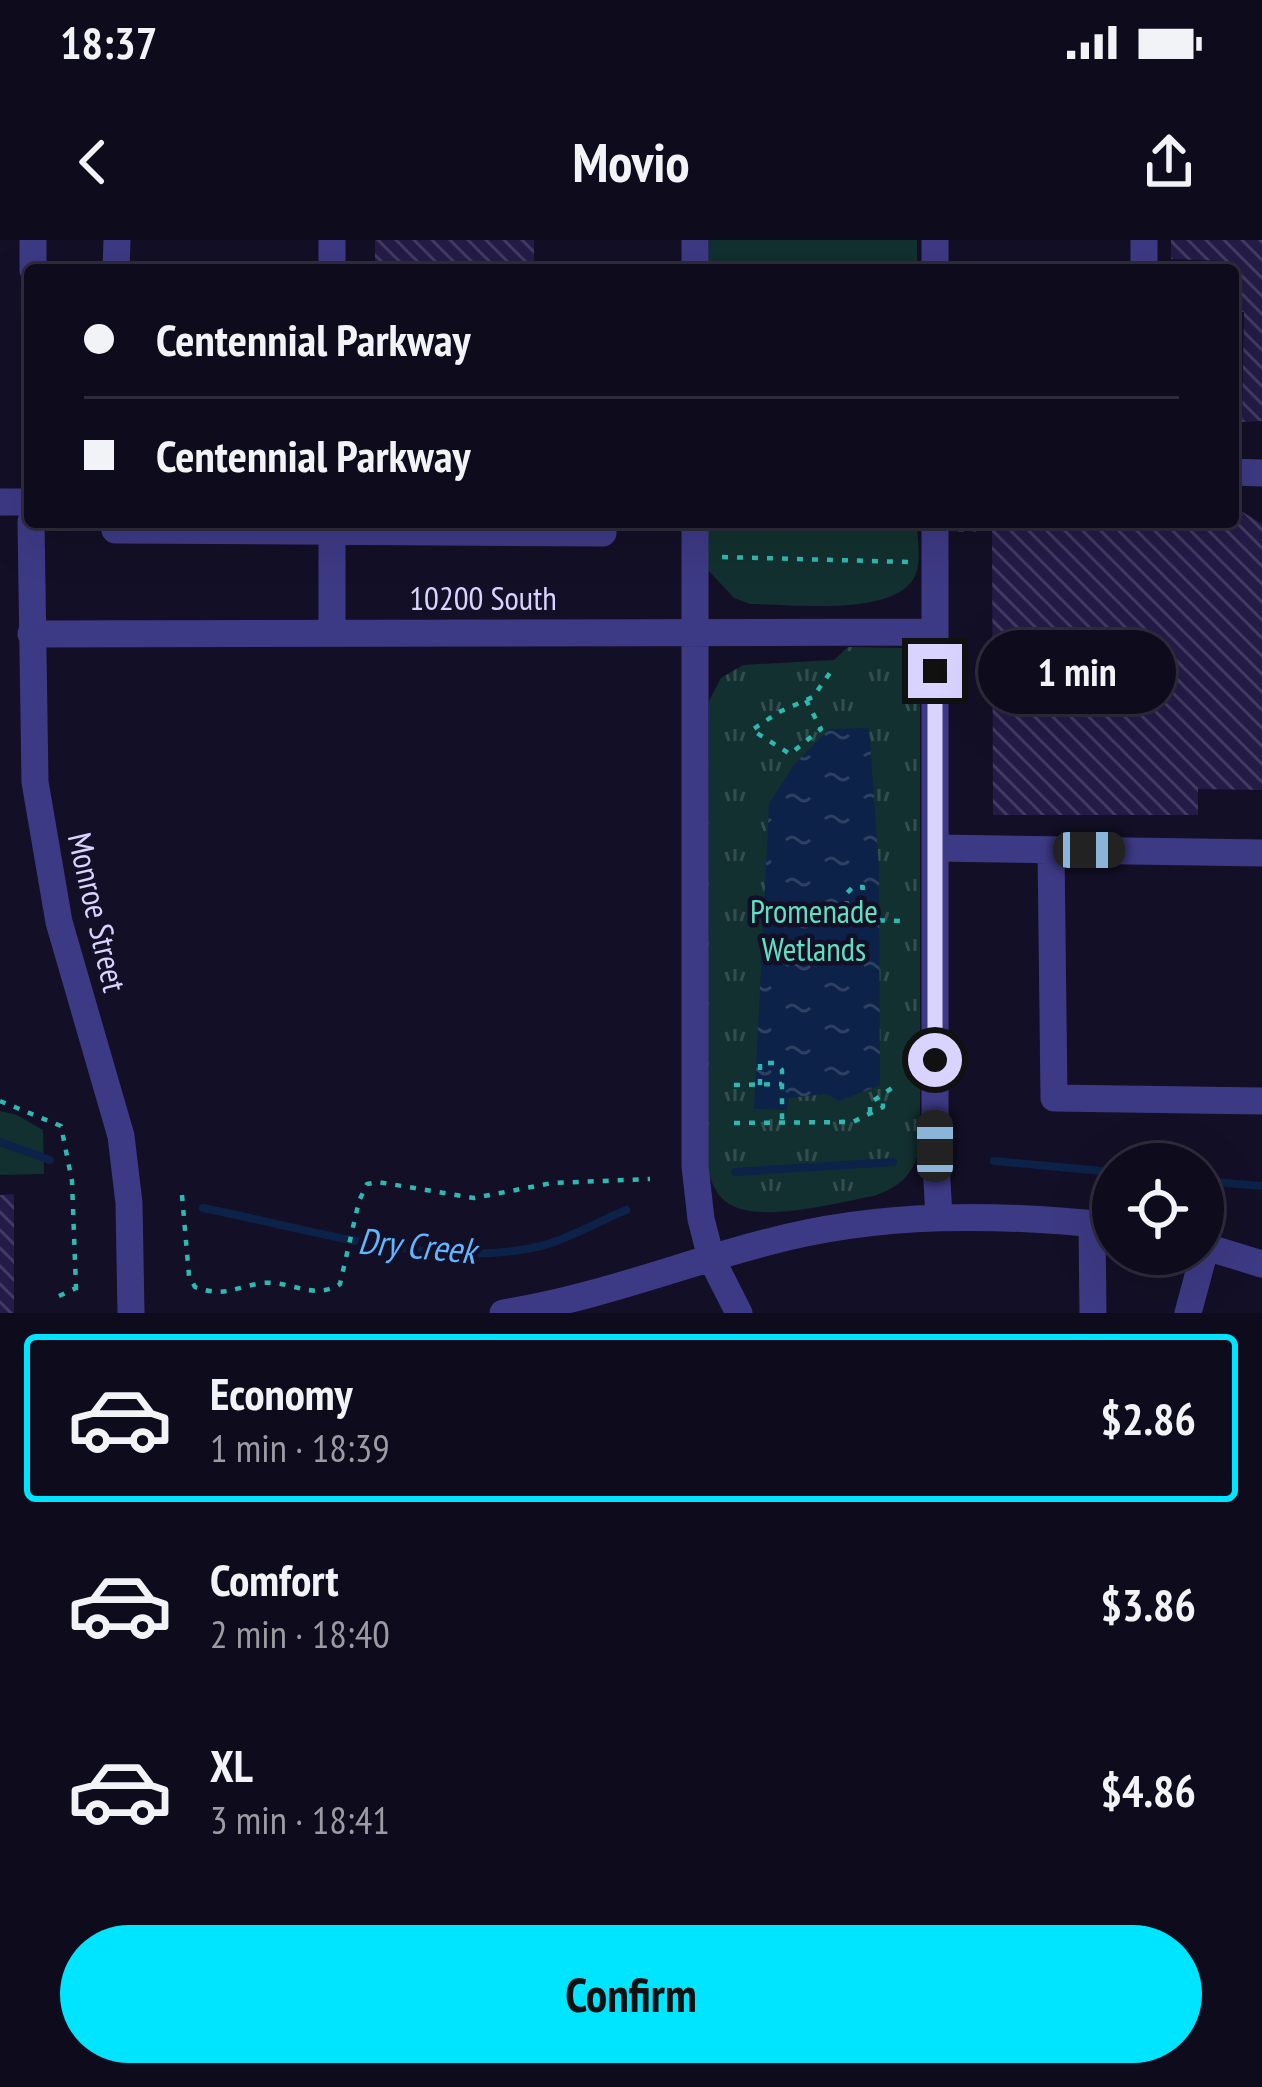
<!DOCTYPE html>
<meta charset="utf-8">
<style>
body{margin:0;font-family:"PT Sans Narrow",sans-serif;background:#1c1929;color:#f1f3f6;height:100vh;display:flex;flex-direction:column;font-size:45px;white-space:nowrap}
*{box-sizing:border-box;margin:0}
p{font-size:39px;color:#9b9ba3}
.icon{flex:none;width:66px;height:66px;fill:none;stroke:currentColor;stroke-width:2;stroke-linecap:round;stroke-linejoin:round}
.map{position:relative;height:1073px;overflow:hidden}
.panel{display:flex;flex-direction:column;background:#0e0b1c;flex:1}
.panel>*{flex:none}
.hud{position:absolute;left:24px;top:24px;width:1215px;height:264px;border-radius:12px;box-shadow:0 12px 48px #0002,0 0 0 3px #2e2b3b;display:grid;align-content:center;height:264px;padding:0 60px;background:#0e0b1c}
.fabs{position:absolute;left:1092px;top:903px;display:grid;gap:24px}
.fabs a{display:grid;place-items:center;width:132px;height:132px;border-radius:50%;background:#0e0b1c;box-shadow:0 12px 48px #0002,0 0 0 3px #2e2b3b;font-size:60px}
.end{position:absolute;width:54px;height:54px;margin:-27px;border:15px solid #d9d4ff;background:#111;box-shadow:0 0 0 6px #111}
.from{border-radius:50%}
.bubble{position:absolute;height:84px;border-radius:42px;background:#0e0b1c;box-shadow:0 12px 48px #0002,0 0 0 3px #2e2b3b;font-size:39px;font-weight:600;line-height:84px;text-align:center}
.car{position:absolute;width:36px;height:72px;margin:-36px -18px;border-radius:15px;box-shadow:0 0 9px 3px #0007;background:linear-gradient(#222 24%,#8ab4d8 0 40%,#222 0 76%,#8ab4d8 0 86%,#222 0)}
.hud b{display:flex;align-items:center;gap:42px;height:114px;font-size:45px}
.hud b+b{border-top:3px solid #2e2b3b}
.hud i{width:30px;height:30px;background:#f1f3f6}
ul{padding:21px 0 0;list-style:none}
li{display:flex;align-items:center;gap:36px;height:168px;margin:0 24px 18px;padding:0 36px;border:6px solid transparent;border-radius:12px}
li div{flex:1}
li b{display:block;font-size:45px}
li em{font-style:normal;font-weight:600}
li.current{border-color:#00e5ff}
li>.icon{width:108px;height:108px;stroke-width:1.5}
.cta{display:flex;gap:24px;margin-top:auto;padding:24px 60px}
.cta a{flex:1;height:138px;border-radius:72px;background:#00e5ff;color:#111;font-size:48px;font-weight:600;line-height:138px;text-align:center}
.status{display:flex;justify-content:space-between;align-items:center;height:84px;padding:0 60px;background:#0e0b1c;direction:ltr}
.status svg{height:33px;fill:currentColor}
header{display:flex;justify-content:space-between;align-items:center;height:156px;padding:0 60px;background:#0e0b1c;font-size:54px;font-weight:600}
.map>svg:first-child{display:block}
.green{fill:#12302f}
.park{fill:url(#park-tufts)}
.water{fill:url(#water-ripples)}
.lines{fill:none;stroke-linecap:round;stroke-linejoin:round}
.stream{stroke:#0c2248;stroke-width:8}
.building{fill:url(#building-back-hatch)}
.path{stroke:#2fb8b0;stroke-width:4.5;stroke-dasharray:6 9;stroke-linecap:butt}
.minor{stroke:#3d3a85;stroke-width:27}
.route{stroke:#d9d4ff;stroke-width:15}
.labels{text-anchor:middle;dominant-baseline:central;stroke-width:9;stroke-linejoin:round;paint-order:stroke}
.street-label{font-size:33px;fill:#d9d4ff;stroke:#130f26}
.park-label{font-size:33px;fill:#5fe0c0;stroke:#130f26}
.water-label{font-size:36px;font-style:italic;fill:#62b6ff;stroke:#130f26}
</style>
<div class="status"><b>18:37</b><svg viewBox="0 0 49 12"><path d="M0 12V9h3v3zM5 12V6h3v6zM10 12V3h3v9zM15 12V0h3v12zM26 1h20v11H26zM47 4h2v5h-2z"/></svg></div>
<header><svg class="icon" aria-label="back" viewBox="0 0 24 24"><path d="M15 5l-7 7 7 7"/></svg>Movio<svg class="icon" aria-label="share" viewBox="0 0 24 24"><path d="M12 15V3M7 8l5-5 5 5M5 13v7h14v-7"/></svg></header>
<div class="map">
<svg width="1262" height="1073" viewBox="0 0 1262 1073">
<defs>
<pattern id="park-tufts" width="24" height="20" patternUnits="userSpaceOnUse" patternTransform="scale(3)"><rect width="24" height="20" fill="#12302f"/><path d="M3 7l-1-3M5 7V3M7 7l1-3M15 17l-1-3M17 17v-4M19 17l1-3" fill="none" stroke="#344d4e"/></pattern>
<pattern id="water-ripples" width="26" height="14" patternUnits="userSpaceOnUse" patternTransform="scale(3)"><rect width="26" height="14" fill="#0c2248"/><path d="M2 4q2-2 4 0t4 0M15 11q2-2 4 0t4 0" fill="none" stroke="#2f4163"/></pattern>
<pattern id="building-back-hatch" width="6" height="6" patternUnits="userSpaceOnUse" patternTransform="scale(3)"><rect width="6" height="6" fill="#241b47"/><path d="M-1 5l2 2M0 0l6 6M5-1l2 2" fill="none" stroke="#433b63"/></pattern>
</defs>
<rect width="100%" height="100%" fill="#130f26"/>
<path class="green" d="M709 0H917V30H708Z
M707 282H917C917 297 921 316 917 330 906 379 789 364 750 364L734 358 707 329Z
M0 871 17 875 43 890 44 934 0 935Z"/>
<path class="park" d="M848 407 906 408 920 423V904C915 933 902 946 874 956 838 962 755 986 725 961 715 953 711 940 707 929L709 461 721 438 743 425 834 420Z"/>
<path class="water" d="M869 488 879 628 880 845 839 861 827 854 788 858 787 870 754 869 769 564 793 526 829 489Z"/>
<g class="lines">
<path class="stream" d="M0 902 50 920
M994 921 1113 932
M735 932 893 922
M1203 941 1262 946
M203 968C305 988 439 1031 541 1006 569 999 599 981 626 970"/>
</g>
<path class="building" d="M375 0H534V30H375Z
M1171 0H1262V181L1242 182 1244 72H1233V30H1224V21L1171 19Z
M1233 266 1262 284V550L1198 549V575H993L992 282H1233Z
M14 954V1073H0V955Z"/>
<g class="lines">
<path class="path" d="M958 289H976
M722 317 909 322
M806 460 821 489 790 514 752 490 779 472 813 457 834 427
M862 680 863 647H853L847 653 846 670 856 679 862 680 902 681
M734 845 782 844
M760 845V823H774L782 830V883
M0 861 61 886 72 941 76 1048
M870 873V863L892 848 898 849
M734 883 853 882 883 867V855
M182 955 189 1036 195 1047C225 1058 234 1047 263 1043 290 1040 314 1061 340 1044L359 961 367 944 378 942 474 958 552 943 650 939
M59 1056 76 1048H87"/>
<path class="minor" d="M935 0V30
M33 30V0
M116 30 117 0
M332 30V0
M695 30V0
M1144 30V0
M1233 232 1262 233
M0 262H30
M31 282 35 542 59 682 121 896 129 963 131 1073
M115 282V290L603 293V282
M332 282V393
M695 282V926L701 979 711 1018 739 1073
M935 282V906L939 977
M31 394 935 392
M935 608 1262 613
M1051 610 1054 858 1262 861
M1092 984 1093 1073
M1203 1006 1262 1024
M503 1073C594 1059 679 1025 768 1002 880 972 998 973 1113 986
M1188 1073 1206 1006"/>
</g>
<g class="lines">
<path class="route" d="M935 431V820"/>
</g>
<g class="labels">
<g class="street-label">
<text x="483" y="357">10200 South</text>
<text transform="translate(98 672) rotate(77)">Monroe Street</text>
</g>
<g class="park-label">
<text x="814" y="670">Promenade<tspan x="814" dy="38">Wetlands</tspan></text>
</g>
<g class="water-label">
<text transform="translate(417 1005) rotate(5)">Dry Creek</text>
</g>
</g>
</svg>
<div class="fabs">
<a><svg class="icon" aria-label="locate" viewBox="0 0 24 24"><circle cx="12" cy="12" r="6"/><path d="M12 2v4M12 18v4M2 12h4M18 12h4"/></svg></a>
</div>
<i class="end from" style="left:935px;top:820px"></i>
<i class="end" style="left:935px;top:431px"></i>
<div class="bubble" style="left:978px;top:390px;width:198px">1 min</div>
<i class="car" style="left:1089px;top:610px;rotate:90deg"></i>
<i class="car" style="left:935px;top:906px;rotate:0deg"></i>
<div class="hud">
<b><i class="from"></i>Centennial Parkway</b>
<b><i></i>Centennial Parkway</b>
</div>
</div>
<section class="panel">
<ul>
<li class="current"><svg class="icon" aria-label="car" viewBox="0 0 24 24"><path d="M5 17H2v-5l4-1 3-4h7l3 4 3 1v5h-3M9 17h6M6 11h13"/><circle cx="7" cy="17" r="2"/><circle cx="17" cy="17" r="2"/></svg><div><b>Economy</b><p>1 min · 18:39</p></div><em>$2.86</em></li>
<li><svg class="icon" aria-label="car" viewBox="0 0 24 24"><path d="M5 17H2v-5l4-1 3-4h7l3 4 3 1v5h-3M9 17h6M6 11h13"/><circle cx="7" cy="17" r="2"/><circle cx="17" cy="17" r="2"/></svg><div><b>Comfort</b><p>2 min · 18:40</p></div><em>$3.86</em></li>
<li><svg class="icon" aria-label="car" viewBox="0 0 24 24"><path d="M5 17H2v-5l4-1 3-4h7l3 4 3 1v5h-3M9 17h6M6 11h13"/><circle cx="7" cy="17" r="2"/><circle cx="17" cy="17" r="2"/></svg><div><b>XL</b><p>3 min · 18:41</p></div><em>$4.86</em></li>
</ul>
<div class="cta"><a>Confirm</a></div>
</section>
